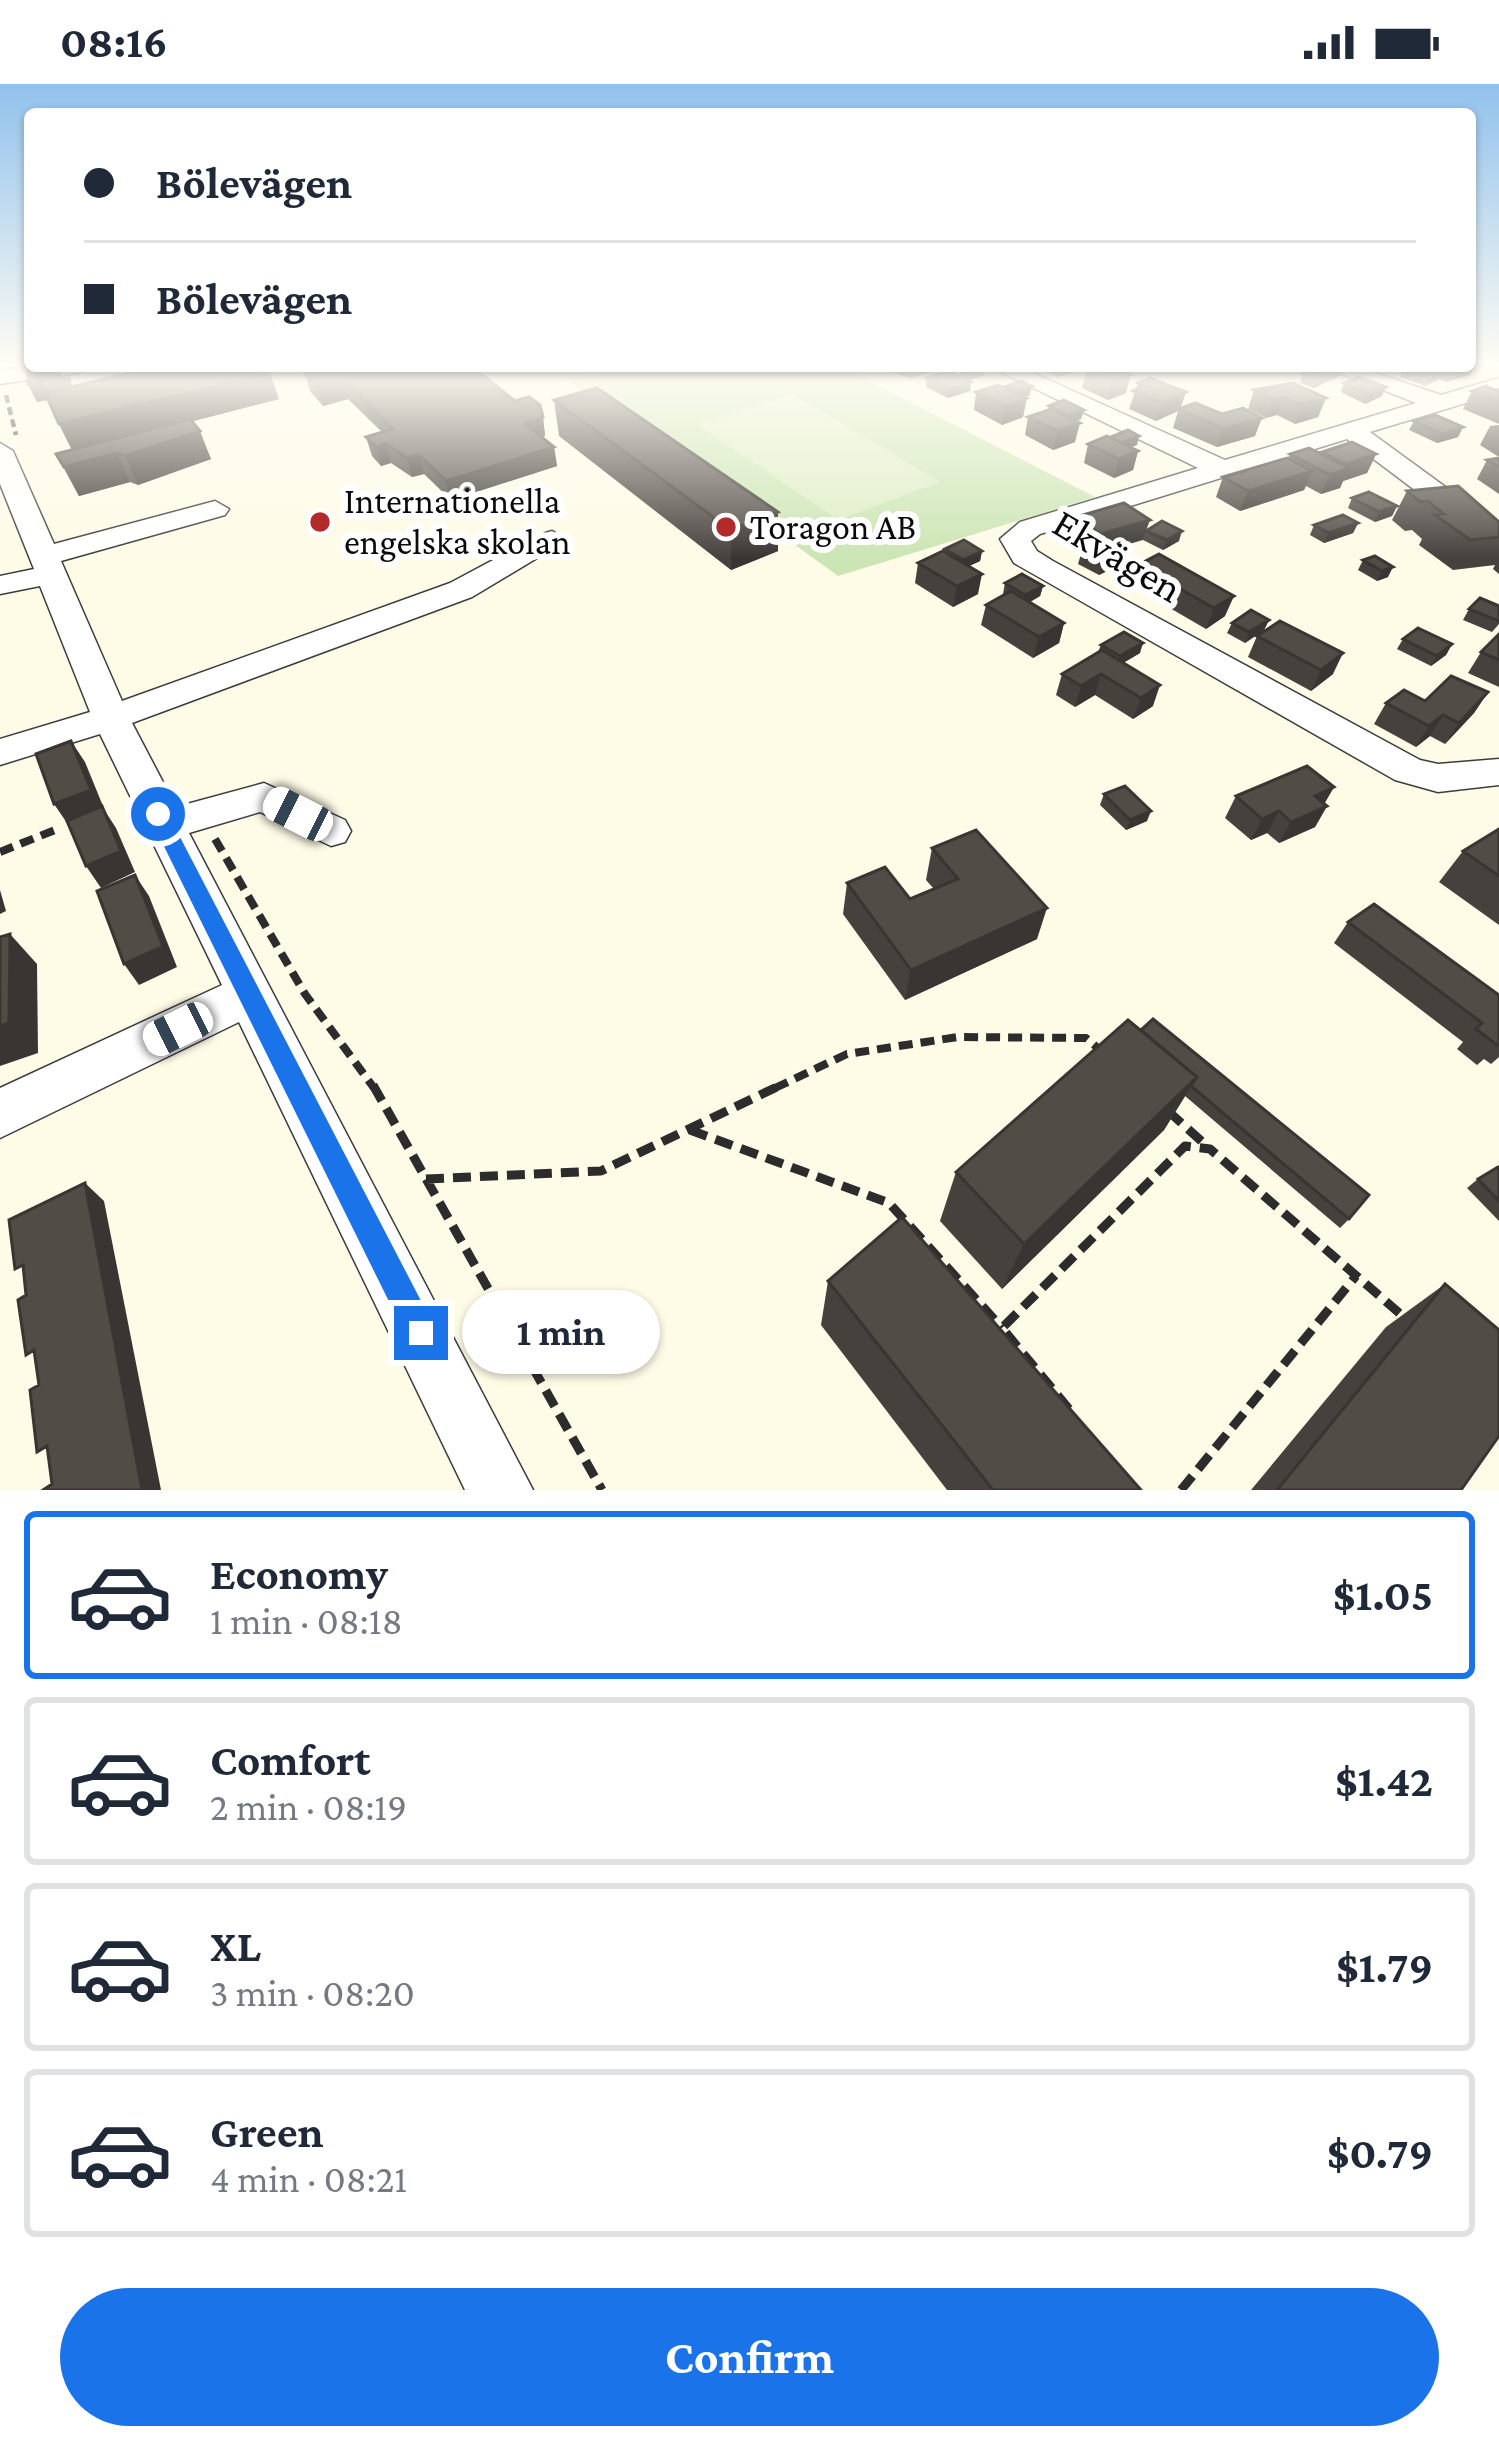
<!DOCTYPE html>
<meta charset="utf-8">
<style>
body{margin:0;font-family:"Crimson Pro",serif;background:#f2f2f3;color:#1f2937;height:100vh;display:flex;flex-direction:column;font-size:45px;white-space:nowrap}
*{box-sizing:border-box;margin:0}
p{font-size:39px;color:#747a83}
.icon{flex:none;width:66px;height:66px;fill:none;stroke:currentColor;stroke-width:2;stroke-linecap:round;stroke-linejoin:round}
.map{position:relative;height:1406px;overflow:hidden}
.sheet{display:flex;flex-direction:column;background:#fff;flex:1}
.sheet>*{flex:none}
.top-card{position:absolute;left:24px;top:24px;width:1452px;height:264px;border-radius:12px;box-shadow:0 3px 9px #0004;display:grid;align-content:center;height:264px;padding:0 60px;background:#fff}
.end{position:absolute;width:54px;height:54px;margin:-27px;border:15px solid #1a73e8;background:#fff;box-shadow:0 0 0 6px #fff}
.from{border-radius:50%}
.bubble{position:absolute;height:84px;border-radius:42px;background:#fff;box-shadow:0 3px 9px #0004;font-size:39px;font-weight:700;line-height:84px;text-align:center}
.car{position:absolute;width:36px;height:72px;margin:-36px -18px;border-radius:15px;box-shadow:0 0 9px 3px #0007;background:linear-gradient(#fff 24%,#345 0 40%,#fff 0 76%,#345 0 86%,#fff 0)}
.top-card b{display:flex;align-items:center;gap:42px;height:114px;font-size:45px}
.top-card b+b{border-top:3px solid #e0e1e3}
.top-card i{width:30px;height:30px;background:#1f2937}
ul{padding:21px 0 0;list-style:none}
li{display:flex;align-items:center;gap:36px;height:168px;margin:0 24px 18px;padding:0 36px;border:6px solid #e0e1e3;border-radius:12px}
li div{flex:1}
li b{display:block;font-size:45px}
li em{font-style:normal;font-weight:700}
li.current{border-color:#1a73e8}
li>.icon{width:108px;height:108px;stroke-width:1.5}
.button{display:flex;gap:24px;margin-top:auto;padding:24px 60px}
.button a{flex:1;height:138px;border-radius:72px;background:#1a73e8;color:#fff;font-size:48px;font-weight:700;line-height:138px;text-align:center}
.status{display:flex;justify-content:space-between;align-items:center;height:84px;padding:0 60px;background:#fff;direction:ltr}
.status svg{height:33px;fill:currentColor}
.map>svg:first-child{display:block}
.green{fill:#cbe5b4}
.pitch{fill:#ddedc5}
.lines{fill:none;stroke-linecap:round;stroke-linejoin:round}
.minor-casing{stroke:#3d3d3d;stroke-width:3}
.path-far2{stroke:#2c2c2c;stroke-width:4.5;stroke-dasharray:8 4.5;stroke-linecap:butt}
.path-far1{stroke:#2c2c2c;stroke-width:8;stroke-dasharray:14 8;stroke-linecap:butt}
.path{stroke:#2c2c2c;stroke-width:9;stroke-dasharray:18 9;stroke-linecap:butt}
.minor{fill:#fff;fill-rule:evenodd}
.wall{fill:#47413d}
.shaded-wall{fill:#393532}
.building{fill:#524c47;stroke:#393532;stroke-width:3}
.route{fill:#1a73e8}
.poi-dot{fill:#b22b2a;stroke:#fff;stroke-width:4.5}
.labels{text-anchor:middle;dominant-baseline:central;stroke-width:12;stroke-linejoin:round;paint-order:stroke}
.far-poi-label{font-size:36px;fill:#0a0a0a;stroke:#fff;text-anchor:start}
.street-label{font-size:42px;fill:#0a0a0a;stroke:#fff}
</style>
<div class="status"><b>08:16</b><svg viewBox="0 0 49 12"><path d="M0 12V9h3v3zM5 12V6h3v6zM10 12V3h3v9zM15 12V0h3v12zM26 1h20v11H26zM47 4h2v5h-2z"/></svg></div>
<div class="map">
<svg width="1499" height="1406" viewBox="0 0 1499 1406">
<rect width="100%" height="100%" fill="#fefbe7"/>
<path class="green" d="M640 282H840L1095 413 838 492 566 295Z"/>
<path class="pitch" d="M793 310 940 398 838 436 697 340Z"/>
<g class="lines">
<g class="minor-casing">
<path id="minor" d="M30 282H90L79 289 0 300V286Z
M988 282H1018L1225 376 1416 319 1322 282H1355L1441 311 1499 294V309L1370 348 1499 442V465L1489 462 1347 355 1040 450 1031 457 1037 467 1053 477 1420 676 1438 680 1499 675V701L1438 708 1395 696 1014 479 1000 455 1020 438 1198 384Z
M0 359 13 367 54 460 215 417 229 425 225 431 61 477 122 617 450 499 542 450 552 447 567 456 472 513 132 639 176 723 264 699 345 736 351 747 345 758 331 762 260 728 189 749 533 1406H465L239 938 0 1054V1004L222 901 100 650 0 681V655L90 628 40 502 0 510V492L34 485 0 400Z"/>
</g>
<path class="path-far2" d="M6 311 16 351"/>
<path class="path-far1" d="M215 755 305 910 374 1004
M0 768 55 746
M775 1004 847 970 958 953 1086 954 1100 966"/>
<path class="path" d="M373 1001 602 1406
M1168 1027 1207 1062
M690 1046 889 1119 1002 1244
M426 1095 601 1087 781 1001
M1069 1325 1002 1244 1185 1062 1210 1065 1405 1234
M1181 1406 1356 1192"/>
<use href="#minor" class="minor"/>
</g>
<path class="wall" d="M1470 278H1499L1490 283 1477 279 1470 291 1446 298 1439 295 1425 302 1400 293 1405 282H1470Z
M57 282 63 295 72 302 279 315 192 337 211 375 138 401 130 398 79 412 56 370 72 366 47 316 37 318 28 300Z
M325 282H471L515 317 543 333 545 352 541 353 554 363 557 382 451 416 424 390 412 393 391 379 381 382 372 372 366 353 382 348 348 315 323 322 310 307 305 289 326 284Z
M883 282H931V288L910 294 882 285Z
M961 282 984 291 970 296 960 291Z
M1035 282H1078L1077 287 1058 293Z
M1090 282H1114L1126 309 1108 316 1082 304 1087 286 1090 285Z
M1367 282H1398L1388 289Z
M1344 283 1341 291 1314 304 1300 299 1303 290Z
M927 294 971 298 970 307 948 314 926 303Z
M1138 299 1181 324 1255 352 1217 363 1173 344 1178 327 1156 337 1129 325Z
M1344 299 1382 312 1365 320 1341 308Z
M1497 304H1499V340L1463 325 1472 307H1496Z
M1254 306 1326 314 1318 333 1295 340 1277 331 1266 334 1248 325Z
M976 308 1030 311 1025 313 1023 333 1002 341 974 326Z
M554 316 778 467 731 486 559 352Z
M1049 322 1081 335 1076 337 1075 358 1053 366 1025 351 1028 333 1048 326Z
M1414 337 1463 343 1458 353 1437 359 1409 346Z
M1499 341V373L1480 361 1490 342Z
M1088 360 1137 361 1131 363 1138 367 1133 386 1114 394 1084 379Z
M1322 368 1376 370 1367 389 1343 397 1340 404 1321 410 1306 402 1304 406 1240 427 1216 413 1223 393 1288 374 1290 370H1321Z
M1499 374V410L1477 395 1487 376Z
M1407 407 1499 438V490L1493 485 1495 481 1453 486 1419 461 1422 455 1412 446 1405 447 1392 436Z
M1352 414 1397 422 1392 432 1375 438 1348 424Z
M1076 433 1146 447 1179 457 1163 466 1143 456 1109 466 1117 482 1099 491 1078 480 1081 470 1089 466 1071 453Z
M1358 439 1353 449 1324 459 1310 451 1314 441Z
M945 465 982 467 980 477 969 482 978 510 953 523 915 499 918 479 944 468Z
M1159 470 1225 532 1206 545 1132 502 1138 481Z
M1375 472 1388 493 1377 497 1358 486 1363 476Z
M1005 499 1043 502 1040 512 1030 518 1064 539 1059 559 1033 574 981 541 986 521 1004 511 1003 510Z
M1499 522V540L1492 548 1463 536 1469 525Z
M1269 536 1264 546 1245 559 1227 549 1232 539Z
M1499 550V603L1468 589 1481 568Z
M1257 552 1333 590 1311 607 1248 573Z
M1403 555 1452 560 1446 571 1431 582 1397 565Z
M1101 561 1140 569 1123 579 1153 622 1133 635 1095 611 1075 623 1056 611 1062 590 1098 568Z
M1488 608 1474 629 1445 660 1430 652 1416 663 1374 640 1386 619 1425 617Z
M1334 703 1324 719 1327 722 1315 743 1279 759 1267 749 1251 756 1225 734 1236 712Z
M1104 710 1147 737 1126 746 1100 721Z
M1499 745V841L1439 798 1463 767Z
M932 764 1037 855 905 916 843 830 847 799 910 815 934 805 926 796Z
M1348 838 1499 911V973L1491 980 1484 975 1477 981 1457 965 1463 958 1334 859Z
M1128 936 1349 1135 1340 1144 1185 1012 1164 1046 1002 1205 940 1137 956 1088Z
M1499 1083V1137L1467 1104 1478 1095Z
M828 1197 1141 1406H947L821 1241Z
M1445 1200 1461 1406H1251L1386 1243Z"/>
<path class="shaded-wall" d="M1470 278H1477L1470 291 1446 298 1454 282H1470Z
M56 282 64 297 69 295 78 313 52 326 47 316 37 318 28 300 56 294Z
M912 282H931V288L910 294Z
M986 282 984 291 970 296 971 287Z
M1060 282H1078L1077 287 1058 293Z
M1438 282H1446L1439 295 1425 302 1433 284Z
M1344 283 1341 291 1314 304 1318 295Z
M270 289 279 315 73 368 59 340Z
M1131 291 1126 309 1108 316 1112 298Z
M343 297 348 315 323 322 317 303Z
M971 298 970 307 948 314 950 305Z
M1032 302 1030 311 1014 317 1016 308Z
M1386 303 1382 312 1365 320 1369 311Z
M1186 308 1180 326 1156 337 1162 319Z
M1284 313 1277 331 1266 334 1273 316Z
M1027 314 1023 333 1002 341 1005 322Z
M1326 314 1318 333 1295 340 1302 321Z
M1084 326 1081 335 1066 341 1068 332Z
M543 333 545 352 529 359 525 340Z
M1262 334 1255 352 1217 363 1223 345Z
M1080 339 1075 358 1053 366 1058 347Z
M1463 343 1458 353 1437 359 1442 350Z
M200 347 211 375 138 401 125 372Z
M1139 352 1137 361 1119 368 1122 359Z
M386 360 391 379 381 382 376 363Z
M554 363 557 382 451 416 446 397Z
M1138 367 1133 386 1114 394 1119 375Z
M117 369 130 398 79 412 64 383Z
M1376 370 1367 389 1343 397 1340 404 1321 410 1330 391 1343 386 1346 380Z
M419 371 424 390 412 393 407 374Z
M1312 387 1304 406 1240 427 1248 407Z
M1397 422 1392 432 1375 438 1379 428Z
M778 428V467L731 486V446Z
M1150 436 1143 455 1095 471 1101 450Z
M1358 439 1353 449 1324 459 1329 449Z
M1182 447 1179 457 1163 466 1167 456Z
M982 467 980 477 961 486 963 476Z
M1120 472 1117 482 1099 491 1102 481Z
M1393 483 1388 493 1377 497 1382 487Z
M982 490 978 510 953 523 957 502Z
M1043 502 1040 512 1023 522 1025 511Z
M1234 512 1225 532 1206 545 1214 524Z
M1269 536 1264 546 1245 559 1249 548Z
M1064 539 1059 559 1033 574 1039 553Z
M1143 559 1140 569 1116 583 1120 572Z
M1452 560 1446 571 1431 582 1437 572Z
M1343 569 1333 590 1311 607 1321 586Z
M1101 590 1095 611 1075 623 1081 602Z
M1160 601 1153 622 1133 635 1141 614Z
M1488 608 1474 629 1445 660 1459 639Z
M1443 631 1430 652 1416 663 1429 642Z
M71 657 85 678 105 727 116 744 135 788 101 804 86 782 69 742 54 720Z
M1334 703 1322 724 1327 722 1315 743 1279 759 1291 738 1315 712Z
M1151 727 1147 737 1126 746 1130 736Z
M1279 727 1267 749 1251 756 1262 735Z
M135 791 149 812 177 883 139 901 124 880Z
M0 806 6 827 0 830Z
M1047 824 1037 855 905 916 911 886Z
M10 850 37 880 38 969 0 982V942Z
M1197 993 1164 1046 1002 1205 1024 1160Z
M85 1099 104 1117 161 1406H142Z"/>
<path class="building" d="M40 282H56V294L69 295 70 303 43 308 42 297 28 300V284Z
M159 282H263L270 289 59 340 45 309Z
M330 282H471L515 317 529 313 540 321 543 333 525 340 554 363 446 397 419 371 407 374 386 360 376 363 366 353 393 345 343 297 317 303 305 289Z
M961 282H985L971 287Z
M1099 282H1110L1131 291 1112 298 1087 286Z
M1320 282H1343L1344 283 1318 295 1303 290Z
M949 287 971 298 950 305 927 294Z
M1358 293 1386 303 1369 311 1344 299Z
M1150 294 1186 308 1162 319 1133 307 1145 302 1138 299Z
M1021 297 1032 302 1016 308 1004 303Z
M1293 299 1326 314 1302 321 1284 313 1273 316 1254 306Z
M998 301 1027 314 1005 322 976 308Z
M1486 302 1499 308V318L1472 307Z
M597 304 778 428 731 446 554 316Z
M1064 316 1084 326 1068 332 1049 322Z
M1195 319 1222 330 1243 324 1262 334 1223 345 1179 325Z
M1051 325 1080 339 1058 347 1028 333Z
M1435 331 1463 343 1442 350 1414 337Z
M190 335 200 347 125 372 117 369 64 383 56 370Z
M1128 346 1139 352 1122 359 1111 353Z
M1107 352 1138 367 1119 375 1088 360Z
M1352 358 1376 370 1346 380 1322 368Z
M1309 364 1349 384 1330 391 1290 370Z
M1287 374 1312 387 1248 407 1223 393Z
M1499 374V383L1487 376Z
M1458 402 1499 438V453L1470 456 1435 431 1444 430 1428 417 1420 418 1407 407Z
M1369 408 1397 422 1379 428 1352 414Z
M1124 419 1150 436 1101 450 1076 433Z
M1343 431 1358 439 1329 449 1314 441Z
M1162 437 1182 447 1167 456 1146 447Z
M964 456 982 467 963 476 945 465Z
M1099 461 1120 472 1102 481 1081 470Z
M943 467 982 490 957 502 918 479Z
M1159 470 1234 512 1214 524 1138 481Z
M1375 472 1393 483 1382 487 1363 476Z
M1022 490 1043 502 1025 511 1005 499Z
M1011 507 1064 539 1039 553 986 521Z
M1480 514 1499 522V537L1469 525Z
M1251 526 1269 536 1249 548 1232 539Z
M1280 537 1343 569 1321 586 1257 552Z
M1418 544 1452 560 1437 572 1403 555Z
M1124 548 1143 559 1120 572 1101 561Z
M1499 550V576L1481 568Z
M1102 566 1160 601 1141 614 1101 590 1081 602 1062 590Z
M1451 592 1488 608 1459 639 1443 631 1429 642 1386 619 1404 606 1425 617Z
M71 657 91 706 54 720 36 670Z
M1307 682 1334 703 1315 712 1327 722 1291 738 1279 727 1262 735 1236 712Z
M1125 702 1151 727 1130 736 1104 710Z
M102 722 121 767 86 782 67 737Z
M1499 745V792L1463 767Z
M976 746 1047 824 911 886 847 799 885 783 910 815 958 795 932 764Z
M135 791 163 862 124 880 97 807Z
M1374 820 1499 911V960L1497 961 1476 945 1482 939 1348 838Z
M10 850 9 939 0 942V853Z
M1153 935 1369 1111 1349 1135 1191 1002 1197 993 1141 946Z
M1128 936 1197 993 1024 1160 956 1088Z
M1498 1083H1499V1117L1478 1095Z
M85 1099 142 1406H43L52 1400 47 1362 37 1368 30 1306 39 1301 34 1266 26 1271 18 1216 26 1211 23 1181 15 1185 9 1136Z
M902 1133 1141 1406H993L828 1197Z
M1445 1200 1499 1246V1352L1461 1406H1277Z"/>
<linearGradient id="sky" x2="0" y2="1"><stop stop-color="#91c1ec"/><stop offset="0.59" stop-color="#fffdf4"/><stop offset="1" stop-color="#fffdf4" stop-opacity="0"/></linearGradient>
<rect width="1499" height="475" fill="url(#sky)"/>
<path class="route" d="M158 722 168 730 432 1238 436 1249 432 1260 421 1264 410 1260 148 730Z"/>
<g class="poi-dot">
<circle cx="320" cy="438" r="12"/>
<circle cx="726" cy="443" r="12"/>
</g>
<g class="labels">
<g class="far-poi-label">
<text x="344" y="417">Internationella<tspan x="344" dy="41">engelska skolan</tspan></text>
<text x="750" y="443">Toragon AB</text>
</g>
<g class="street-label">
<text transform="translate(1118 471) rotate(31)">Ekvägen</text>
</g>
</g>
</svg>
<i class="end from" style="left:158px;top:730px"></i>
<i class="end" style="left:421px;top:1249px"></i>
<div class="bubble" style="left:462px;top:1206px;width:198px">1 min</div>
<i class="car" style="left:298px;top:730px;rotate:297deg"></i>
<i class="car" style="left:178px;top:945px;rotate:244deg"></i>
<div class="top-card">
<b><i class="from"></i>Bölevägen</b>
<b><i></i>Bölevägen</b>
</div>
</div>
<section class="sheet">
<ul>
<li class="current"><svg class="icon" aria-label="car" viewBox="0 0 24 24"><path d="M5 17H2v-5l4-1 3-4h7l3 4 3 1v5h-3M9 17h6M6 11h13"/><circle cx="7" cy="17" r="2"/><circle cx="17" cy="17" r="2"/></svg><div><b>Economy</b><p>1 min · 08:18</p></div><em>$1.05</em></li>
<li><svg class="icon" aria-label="car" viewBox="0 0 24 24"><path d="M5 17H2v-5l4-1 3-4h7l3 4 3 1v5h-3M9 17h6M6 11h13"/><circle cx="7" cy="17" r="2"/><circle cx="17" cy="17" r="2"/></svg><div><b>Comfort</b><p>2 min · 08:19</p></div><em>$1.42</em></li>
<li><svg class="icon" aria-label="car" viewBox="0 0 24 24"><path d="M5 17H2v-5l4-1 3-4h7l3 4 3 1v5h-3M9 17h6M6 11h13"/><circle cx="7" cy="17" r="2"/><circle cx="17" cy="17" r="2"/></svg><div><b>XL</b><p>3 min · 08:20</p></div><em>$1.79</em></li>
<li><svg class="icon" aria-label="car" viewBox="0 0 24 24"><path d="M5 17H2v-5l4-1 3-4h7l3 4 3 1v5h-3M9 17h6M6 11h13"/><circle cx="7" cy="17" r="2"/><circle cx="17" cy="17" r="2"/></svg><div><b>Green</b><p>4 min · 08:21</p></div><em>$0.79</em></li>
</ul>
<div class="button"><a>Confirm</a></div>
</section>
